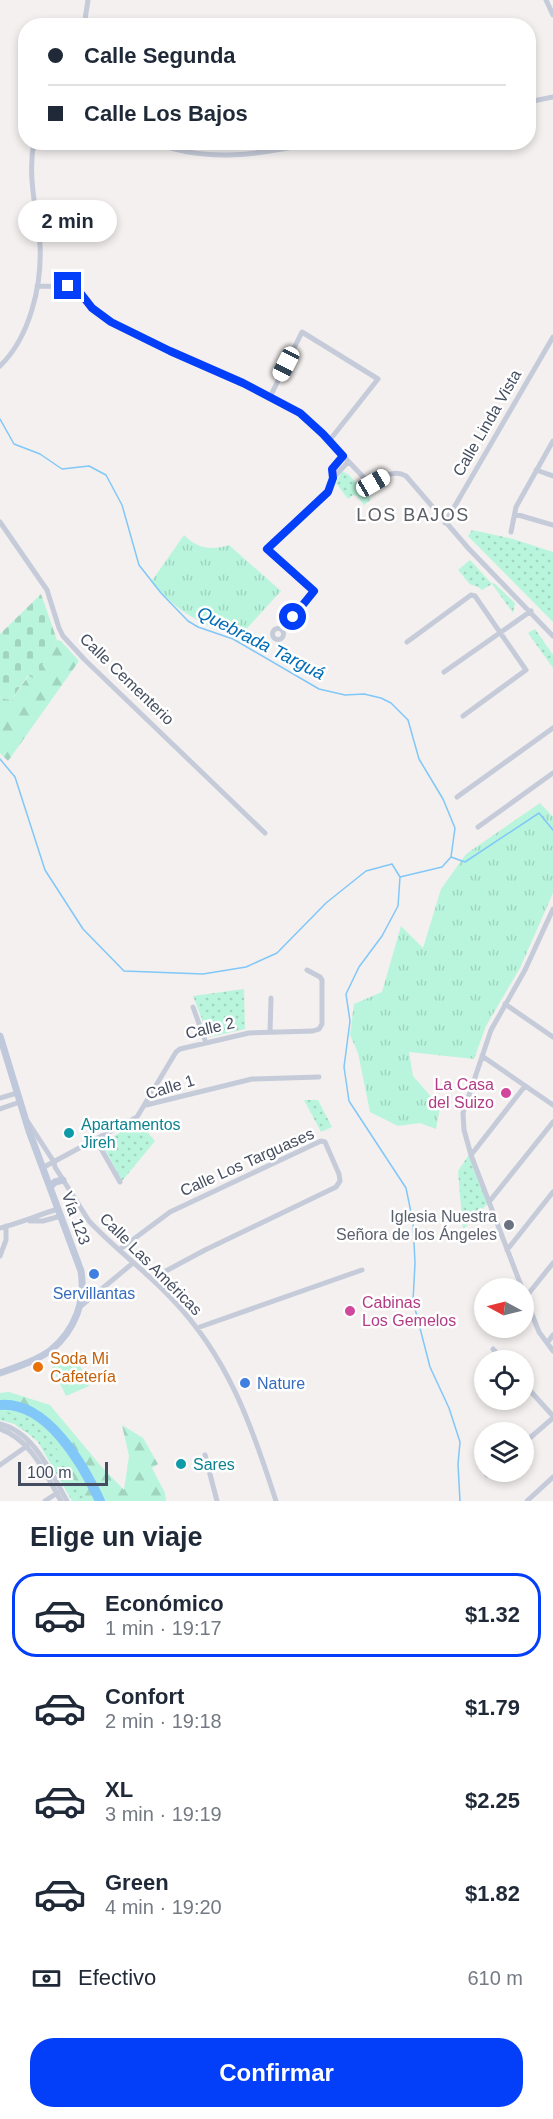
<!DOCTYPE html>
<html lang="es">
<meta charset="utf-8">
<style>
body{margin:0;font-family:Arial,sans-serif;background:#f2f2f3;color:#1f2937;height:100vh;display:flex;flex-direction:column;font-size:22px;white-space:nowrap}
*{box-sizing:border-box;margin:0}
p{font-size:20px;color:#747a83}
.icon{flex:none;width:33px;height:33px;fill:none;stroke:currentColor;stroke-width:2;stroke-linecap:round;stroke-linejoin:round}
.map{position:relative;height:1501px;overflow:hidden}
.drawer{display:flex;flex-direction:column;background:#fff;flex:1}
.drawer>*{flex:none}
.hud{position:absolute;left:18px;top:18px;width:518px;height:132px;border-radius:24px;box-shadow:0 3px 9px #0003;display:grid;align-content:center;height:132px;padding:0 30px;background:#fff}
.needle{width:39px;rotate:277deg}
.buttons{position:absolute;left:474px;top:1278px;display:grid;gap:12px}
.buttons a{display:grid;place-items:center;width:60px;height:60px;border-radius:50%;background:#fff;box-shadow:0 3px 9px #0003;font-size:30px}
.scale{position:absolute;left:18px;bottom:15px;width:90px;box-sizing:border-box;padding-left:6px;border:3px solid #454e60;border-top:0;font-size:16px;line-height:21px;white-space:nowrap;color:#454e60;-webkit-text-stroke:4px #fff;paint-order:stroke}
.end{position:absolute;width:27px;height:27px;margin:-14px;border:8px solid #033ef9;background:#fff;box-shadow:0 0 0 3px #fff}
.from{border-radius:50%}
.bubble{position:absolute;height:42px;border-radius:21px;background:#fff;box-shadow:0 3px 9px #0003;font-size:20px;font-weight:600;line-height:42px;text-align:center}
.car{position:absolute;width:18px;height:36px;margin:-18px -9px;border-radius:8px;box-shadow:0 0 4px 2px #0007;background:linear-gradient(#fff 24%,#345 0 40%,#fff 0 76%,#345 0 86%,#fff 0)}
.hud b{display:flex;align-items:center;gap:21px;height:57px;font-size:22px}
.hud b+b{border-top:2px solid #e0e1e3}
.hud i{width:15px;height:15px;background:#1f2937}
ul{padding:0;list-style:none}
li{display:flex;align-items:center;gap:18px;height:84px;margin:0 12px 9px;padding:0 18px;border:3px solid transparent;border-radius:24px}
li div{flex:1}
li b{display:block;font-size:22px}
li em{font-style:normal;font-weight:600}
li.selected{border-color:#033ef9}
li>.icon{width:54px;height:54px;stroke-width:1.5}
h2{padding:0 30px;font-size:27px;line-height:72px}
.pay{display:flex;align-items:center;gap:15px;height:66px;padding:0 30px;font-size:22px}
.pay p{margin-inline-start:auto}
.button{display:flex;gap:12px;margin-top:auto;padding:12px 30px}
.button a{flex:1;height:69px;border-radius:24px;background:#033ef9;color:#fff;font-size:24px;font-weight:600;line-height:69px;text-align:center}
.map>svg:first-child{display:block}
.grass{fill:url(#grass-tufts)}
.forest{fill:url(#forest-firs)}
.cemetery{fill:url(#cemetery-stones)}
.park{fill:url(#park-dots)}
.pitch{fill:#b9f5dc}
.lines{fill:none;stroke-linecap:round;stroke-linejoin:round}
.stream{stroke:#81c7f7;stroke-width:1.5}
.river{stroke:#81c7f7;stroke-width:10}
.minor{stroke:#c5cbd9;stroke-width:5}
.secondary{stroke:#c0c8db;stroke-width:7}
.route{stroke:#033ef9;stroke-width:8}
.hotel-dot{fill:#d1479c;stroke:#fff;stroke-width:2}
.culture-dot{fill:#0f9aa8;stroke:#fff;stroke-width:2}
.worship-dot{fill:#6b7280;stroke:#fff;stroke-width:2}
.shop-dot{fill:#3f7fe0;stroke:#fff;stroke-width:2}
.food-dot{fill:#e8710a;stroke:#fff;stroke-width:2}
.labels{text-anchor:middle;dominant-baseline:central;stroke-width:5;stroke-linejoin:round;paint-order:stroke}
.street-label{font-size:16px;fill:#454e60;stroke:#fff}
.hotel-label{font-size:16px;fill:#b23c85;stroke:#fff;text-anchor:end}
.culture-label{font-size:16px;fill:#0d838f;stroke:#fff;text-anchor:start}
.worship-label{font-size:16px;fill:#5b616d;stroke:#fff;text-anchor:end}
.shop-label{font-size:16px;fill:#366cbe;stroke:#fff}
.food-label{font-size:16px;fill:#c56008;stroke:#fff;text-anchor:start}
.neighbourhood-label{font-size:18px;letter-spacing:1.5px;fill:#5b5e66;stroke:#fff}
.water-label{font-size:18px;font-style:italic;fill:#006db8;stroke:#fff}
</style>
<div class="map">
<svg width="553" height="1501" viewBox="0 0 553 1501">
<defs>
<pattern id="grass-tufts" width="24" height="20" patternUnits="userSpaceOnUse" patternTransform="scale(1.5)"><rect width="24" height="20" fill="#b9f5dc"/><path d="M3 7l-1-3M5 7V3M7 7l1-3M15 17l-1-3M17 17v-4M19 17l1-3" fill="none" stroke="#a0d4bf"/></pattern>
<pattern id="forest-firs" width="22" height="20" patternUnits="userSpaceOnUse" patternTransform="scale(1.5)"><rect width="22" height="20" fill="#b9f5dc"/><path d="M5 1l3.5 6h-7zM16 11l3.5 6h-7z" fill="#a0d4bf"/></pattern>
<pattern id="cemetery-stones" width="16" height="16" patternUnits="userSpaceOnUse" patternTransform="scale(1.5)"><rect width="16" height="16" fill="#b9f5dc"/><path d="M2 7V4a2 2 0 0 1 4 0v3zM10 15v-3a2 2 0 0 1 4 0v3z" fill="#a0d4bf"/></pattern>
<pattern id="park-dots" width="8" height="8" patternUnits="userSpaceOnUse" patternTransform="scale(1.5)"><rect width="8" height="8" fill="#b9f5dc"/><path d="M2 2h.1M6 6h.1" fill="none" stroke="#a0d4bf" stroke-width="1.8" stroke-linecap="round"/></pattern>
</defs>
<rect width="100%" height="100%" fill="#f3f0ef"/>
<path class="grass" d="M184 535C196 548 212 551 229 545L281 591 239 637C201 625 178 612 151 582Z
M540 803 553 817V893L520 968 486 1026 474 1059 409 1052 413 1076 440 1107 436 1129 420 1123 398 1126 370 1112 358 1053 350 1035 354 1004 382 992 401 926 423 948 441 889 466 854Z"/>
<path class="forest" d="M57 640 61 641 79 661 8 761 0 753V696L10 702 29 675 34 678Z
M9 1392 50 1405 100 1465 124 1490 129 1456 122 1425 143 1438 158 1464 152 1468 165 1493 166 1501H86L40 1440 18 1427 9 1419H0V1393Z"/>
<path class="cemetery" d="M41 594 57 640 34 679 28 675 10 702 0 696V634Z"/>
<path class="park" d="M342 471 349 475 371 499 364 505 357 496 353 495 348 499 336 483Z
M472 530 513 539 553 552V622L468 536Z
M470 560 491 583 495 584 515 603 513 613 492 584 482 590C478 586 474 586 470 584 466 580 462 574 458 570Z
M535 629 553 655V668L528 633Z
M244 989 245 1029 209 1037 193 996Z
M304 1100H318L332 1127 321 1132Z
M138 1121 155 1141 122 1181 102 1144Z
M470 1153 488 1203 463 1230 458 1171Z
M0 1411 27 1416 43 1426 88 1501H72L38 1442 18 1425 0 1420Z"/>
<path class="pitch" d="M76 1356 89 1386 66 1396 52 1367Z"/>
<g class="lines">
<path class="stream" d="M0 419 14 444 40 454 62 469 89 466 106 475 122 505 139 565 161 593 188 621 198 627 233 639 319 689 345 695 364 694 381 698 391 703 408 720 419 759 443 799 455 828 451 857 442 867 400 877
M0 759 15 777 45 870 83 929 124 971 203 974 246 967 277 953 326 903 366 871 392 864 400 877 398 906 382 936 359 967 346 994 350 1021 344 1067 349 1101 406 1188 413 1222 415 1263 413 1301 430 1367 449 1408 460 1442 458 1464 460 1501
M451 857 465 862 539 813 553 830"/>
<path class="river" d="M0 1405C47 1401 83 1464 100 1501"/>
<path class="minor" d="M546 0 553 15
M84 26 88 0
M528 102 553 97
M153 142C207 164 262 154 318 142
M37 286 75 287 97 312 111 322 288 406 310 421 369 483C382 480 391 468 406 476L469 549 553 636
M0 366C30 337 42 285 40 245 37 211 27 177 34 142
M270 397 302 332 378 379 329 441
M536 470 553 476
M333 478 348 462
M515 514 553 525
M0 522 47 590 59 628 63 636 84 659 265 833
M445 523 553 337
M511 532 516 507 553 441
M272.5 634a5.5 5.5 0 1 1 11 0a5.5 5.5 0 1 1-11 0Z
M282 630 314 591 267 549 328 492 333 478 332 469 343 456
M407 642 471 595 475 596 526 670 463 716
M444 672 531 611
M457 797 553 728
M478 827 553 773
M505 1004 553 1037
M193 1007 206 1043
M270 1032 271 998
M482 1056 553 1105
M0 1098 17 1093
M146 1105 252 1079 319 1077
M0 1109 20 1102
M28 1122 54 1162 55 1167 89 1221C115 1249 146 1271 172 1299 228 1357 252 1426 276 1501
M96 1140 120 1182
M471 1155 525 1086
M44 1167 137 1117 176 1052 180 1049 249 1033 313 1031 319 1029 322 1024V980L320 977 307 970
M489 1202 553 1122
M30 1221H43L61 1216
M0 1228C20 1223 38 1215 58 1209
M119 1250 170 1212 321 1141 325 1142 339 1174 340 1181 336 1187 205 1250 164 1272 154 1280
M507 1250 553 1192
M0 1256 6 1240V1226
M522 1288 471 1155 464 1130 463 1113 491 1030 525 970 553 909
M524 1294 539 1332 553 1351
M525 1298 553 1263
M81 1306 133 1263
M197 1328 362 1270
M547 1343 553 1335
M493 1349 503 1360
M524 1384 553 1416
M497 1406 504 1400
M0 1424C34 1432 51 1473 67 1501
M0 1429C31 1439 46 1475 61 1501
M524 1443 553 1418
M205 1455 217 1501
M0 1465 27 1446
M487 1475 491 1472
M45 1501 57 1493
M527 1501 553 1477"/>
<path class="secondary" d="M0 1036 29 1131 81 1271C86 1301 75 1330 51 1350 36 1361 17 1367 0 1373
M50 1187 55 1182 63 1180"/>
</g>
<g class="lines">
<path class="route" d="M68 286 78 290 92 308 111 322 170 351 243 383 300 413 323 434 343 456 332 469 333 478 328 492 267 549 314 591 293 617"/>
</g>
<g class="hotel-dot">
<circle cx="506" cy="1093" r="6"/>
<circle cx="350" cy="1311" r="6"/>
</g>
<g class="culture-dot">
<circle cx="69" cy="1133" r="6"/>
<circle cx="181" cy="1464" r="6"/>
</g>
<circle class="worship-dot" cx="509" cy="1225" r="6"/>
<g class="shop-dot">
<circle cx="94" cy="1274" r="6"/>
<circle cx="245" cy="1383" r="6"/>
</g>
<circle class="food-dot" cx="38" cy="1367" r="6"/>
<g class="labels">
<g class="street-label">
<text transform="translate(487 423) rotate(-60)">Calle Linda Vista</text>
<text transform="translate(127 679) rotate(44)">Calle Cementerio</text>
<text transform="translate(210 1028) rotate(-13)">Calle 2</text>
<text transform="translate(170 1087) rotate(-17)">Calle 1</text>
<text transform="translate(247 1162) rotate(-24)">Calle Los Targuases</text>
<text transform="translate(76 1218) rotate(70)">Vía 123</text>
<text transform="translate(151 1264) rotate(45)">Calle Las Américas</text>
</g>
<g class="hotel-label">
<text x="494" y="1084">La Casa<tspan x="494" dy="18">del Suizo</tspan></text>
<text x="362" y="1302" text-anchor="start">Cabinas<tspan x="362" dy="18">Los Gemelos</tspan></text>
</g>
<g class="culture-label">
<text x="81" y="1124">Apartamentos<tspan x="81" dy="18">Jireh</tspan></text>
<text x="193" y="1464">Sares</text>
</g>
<g class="worship-label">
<text x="497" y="1216">Iglesia Nuestra<tspan x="497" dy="18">Señora de los Ángeles</tspan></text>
</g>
<g class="shop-label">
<text x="94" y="1293">Servillantas</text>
<text x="257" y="1383" text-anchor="start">Nature</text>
</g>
<g class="food-label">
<text x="50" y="1358">Soda Mi<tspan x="50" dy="18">Cafetería</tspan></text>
</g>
<g class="neighbourhood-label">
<text x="413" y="515">LOS BAJOS</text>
</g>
<g class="water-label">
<text transform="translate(261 643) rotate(27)">Quebrada Targuá</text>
</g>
</g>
</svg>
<div class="buttons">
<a><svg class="needle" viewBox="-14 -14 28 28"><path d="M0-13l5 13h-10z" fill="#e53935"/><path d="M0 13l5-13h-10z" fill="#747a83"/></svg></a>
<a><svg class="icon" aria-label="locate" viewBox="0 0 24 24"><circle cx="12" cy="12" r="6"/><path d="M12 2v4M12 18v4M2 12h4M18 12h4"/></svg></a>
<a><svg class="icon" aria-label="layers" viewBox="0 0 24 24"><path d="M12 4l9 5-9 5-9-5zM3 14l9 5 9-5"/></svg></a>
</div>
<div class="scale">100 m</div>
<i class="end from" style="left:293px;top:617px"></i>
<i class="end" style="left:68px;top:286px"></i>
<div class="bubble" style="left:18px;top:200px;width:99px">2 min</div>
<i class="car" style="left:286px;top:364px;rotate:207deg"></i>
<i class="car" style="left:373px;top:483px;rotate:60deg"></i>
<div class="hud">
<b><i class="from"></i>Calle Segunda</b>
<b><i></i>Calle Los Bajos</b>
</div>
</div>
<section class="drawer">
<h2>Elige un viaje</h2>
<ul>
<li class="selected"><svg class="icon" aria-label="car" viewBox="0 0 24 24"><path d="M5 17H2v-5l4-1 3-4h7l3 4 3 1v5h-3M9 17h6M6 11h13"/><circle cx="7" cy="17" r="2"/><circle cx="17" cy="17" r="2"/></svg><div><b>Económico</b><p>1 min · 19:17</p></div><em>$1.32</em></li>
<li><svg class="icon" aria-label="car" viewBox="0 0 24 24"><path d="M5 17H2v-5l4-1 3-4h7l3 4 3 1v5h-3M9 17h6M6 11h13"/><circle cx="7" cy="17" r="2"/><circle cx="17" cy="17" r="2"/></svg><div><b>Confort</b><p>2 min · 19:18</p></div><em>$1.79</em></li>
<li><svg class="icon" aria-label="car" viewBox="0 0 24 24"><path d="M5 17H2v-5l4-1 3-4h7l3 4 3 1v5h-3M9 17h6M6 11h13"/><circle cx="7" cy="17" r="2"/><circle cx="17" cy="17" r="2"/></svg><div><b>XL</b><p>3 min · 19:19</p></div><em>$2.25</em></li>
<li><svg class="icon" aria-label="car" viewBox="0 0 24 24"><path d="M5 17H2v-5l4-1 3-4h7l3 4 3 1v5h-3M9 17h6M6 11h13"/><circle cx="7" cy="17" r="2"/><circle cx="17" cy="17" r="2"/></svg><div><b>Green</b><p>4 min · 19:20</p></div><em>$1.82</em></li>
</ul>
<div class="pay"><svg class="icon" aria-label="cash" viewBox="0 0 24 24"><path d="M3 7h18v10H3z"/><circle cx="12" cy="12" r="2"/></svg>Efectivo<p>610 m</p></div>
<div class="button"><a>Confirmar</a></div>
</section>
